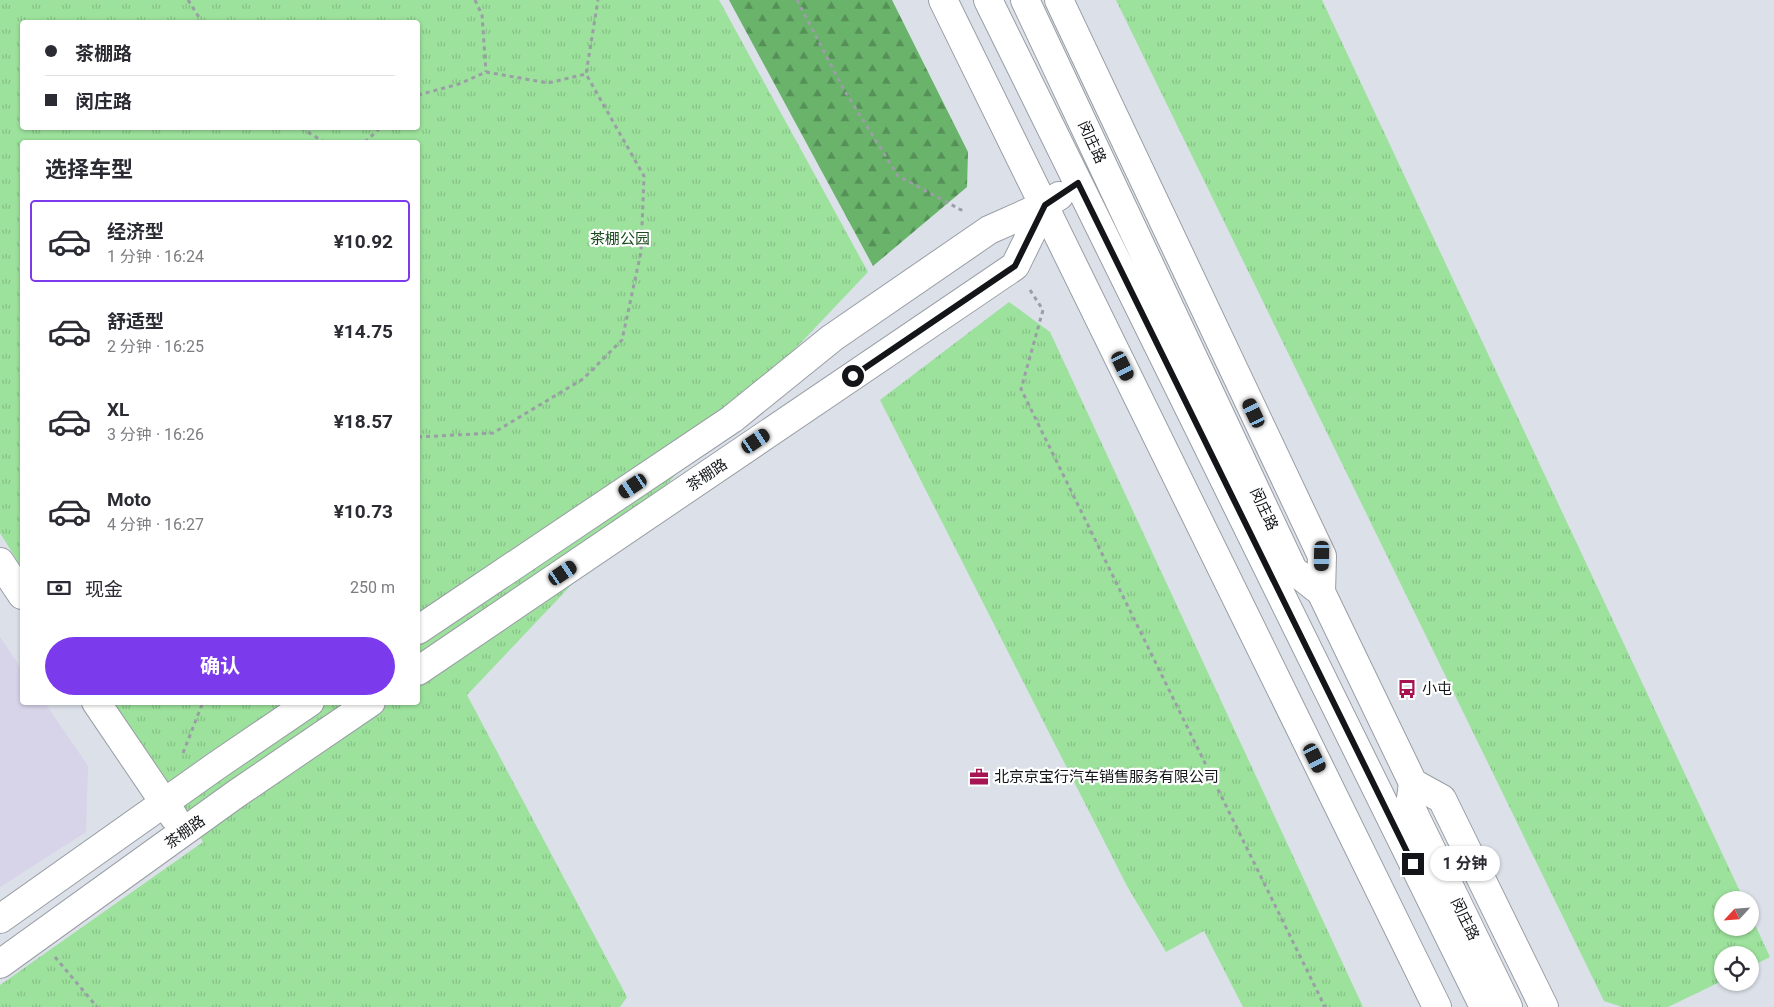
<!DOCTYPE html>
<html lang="zh">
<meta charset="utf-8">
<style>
body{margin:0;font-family:Roboto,"Noto Sans SC",sans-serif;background:#f2f2f3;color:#2b2b33;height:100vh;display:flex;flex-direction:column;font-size:19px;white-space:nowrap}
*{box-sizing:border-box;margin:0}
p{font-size:16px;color:#7c7c81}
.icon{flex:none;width:28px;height:28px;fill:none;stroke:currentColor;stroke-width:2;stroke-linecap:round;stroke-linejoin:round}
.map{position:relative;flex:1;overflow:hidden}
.side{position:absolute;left:20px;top:140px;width:400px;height:565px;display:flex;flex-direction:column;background:#fff;border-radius:5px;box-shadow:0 1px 4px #0004}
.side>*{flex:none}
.banner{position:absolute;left:20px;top:20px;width:400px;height:110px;border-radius:5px;box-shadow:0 1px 4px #0004;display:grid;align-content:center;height:110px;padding:0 25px;background:#fff}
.needle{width:32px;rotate:244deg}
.tools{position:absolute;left:1714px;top:891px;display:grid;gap:10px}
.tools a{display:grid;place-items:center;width:45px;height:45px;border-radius:50%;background:#fff;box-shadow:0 1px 4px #0004;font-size:25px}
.end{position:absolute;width:22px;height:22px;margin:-11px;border:6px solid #131518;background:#fff;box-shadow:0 0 0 2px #fff}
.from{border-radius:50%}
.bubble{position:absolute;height:35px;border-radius:18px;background:#fff;box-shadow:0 1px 4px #0004;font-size:16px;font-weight:700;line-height:35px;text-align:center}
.car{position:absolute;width:15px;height:30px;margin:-15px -8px;border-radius:6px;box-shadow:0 0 4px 1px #0007;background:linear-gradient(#222 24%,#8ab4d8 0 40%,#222 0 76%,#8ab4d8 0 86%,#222 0)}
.banner b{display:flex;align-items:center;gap:18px;height:48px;font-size:19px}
.banner b+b{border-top:1px solid #e1e1e2}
.banner i{width:12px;height:12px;background:#2b2b33}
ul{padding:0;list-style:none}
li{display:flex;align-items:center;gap:15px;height:82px;margin:0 10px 8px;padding:0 15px;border:2px solid transparent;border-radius:5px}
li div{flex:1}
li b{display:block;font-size:19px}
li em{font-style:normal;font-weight:700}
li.selected{border-color:#7c3aed}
li>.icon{width:45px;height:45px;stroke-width:1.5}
h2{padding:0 25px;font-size:22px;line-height:60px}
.pay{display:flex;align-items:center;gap:12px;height:55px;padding:0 25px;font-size:19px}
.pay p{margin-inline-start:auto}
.cta{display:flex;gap:10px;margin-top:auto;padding:10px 25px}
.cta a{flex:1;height:58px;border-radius:30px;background:#7c3aed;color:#fff;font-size:20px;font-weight:700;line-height:58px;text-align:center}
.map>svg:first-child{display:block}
.education{fill:#d7d3e8}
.forest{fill:url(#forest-firs)}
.park{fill:url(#park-tufts);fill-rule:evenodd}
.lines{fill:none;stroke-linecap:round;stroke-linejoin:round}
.secondary-casing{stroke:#999ea5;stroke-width:30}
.path{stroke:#9a9ea5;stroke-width:3;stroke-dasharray:4 4;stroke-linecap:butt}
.secondary{stroke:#fff;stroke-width:28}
.route{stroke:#131518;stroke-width:6}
.labels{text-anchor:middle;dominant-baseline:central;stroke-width:4.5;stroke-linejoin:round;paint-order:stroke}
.street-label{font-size:15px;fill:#131518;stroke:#fff}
.park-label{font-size:15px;fill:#174b1b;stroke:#fff}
.poi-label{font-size:15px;fill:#131518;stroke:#fff;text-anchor:start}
</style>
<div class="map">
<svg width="1774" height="1007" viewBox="0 0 1774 1007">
<defs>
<pattern id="forest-firs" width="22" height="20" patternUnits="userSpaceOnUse" patternTransform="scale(1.25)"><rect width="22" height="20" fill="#69b36b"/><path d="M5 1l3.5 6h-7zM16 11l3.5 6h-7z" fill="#559057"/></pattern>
<pattern id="park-tufts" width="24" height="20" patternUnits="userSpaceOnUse" patternTransform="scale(1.25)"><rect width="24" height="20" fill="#9ce19c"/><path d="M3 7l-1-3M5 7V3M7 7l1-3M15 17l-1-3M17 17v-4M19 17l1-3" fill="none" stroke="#86c086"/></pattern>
</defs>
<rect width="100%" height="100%" fill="#dbe0e9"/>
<path class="education" d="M0 637 22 670V702L45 703 88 766 86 832 0 887Z"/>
<path class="forest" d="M729 0H892L968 152 967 187 873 266Z"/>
<path class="park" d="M0 0H719L868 272 467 695 627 997 620 1007H0V985L203 842 111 703 418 702V142H22V568L0 533ZM22 22H418V128H22Z
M1116 0H1322L1744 900H1722V928H1750V914L1770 957 1750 967V955H1722V981L1668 1007H1622L1604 1001Z
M1009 302 1050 332 1363 1007H1243L1204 931 1166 952 1127 886 880 400Z"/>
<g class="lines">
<g class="secondary-casing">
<path id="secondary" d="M943 0 1437 1007
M988 0 1484 1007
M1025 0 1293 570 1321 592 1413 783 1410 806 1508 1007
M1059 0 1322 556 1321 592
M0 562 22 595
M418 630 732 419 832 338 989 230 1045 205 1059 196
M418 671 1015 266 1045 205
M96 702 174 817
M1413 783 1442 799 1544 1007
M0 919 216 766 310 702
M0 964 236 794 371 702"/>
</g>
<path class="path" d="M188 0 202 22
M475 0 482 15 486 72
M797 0 843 88 898 176 965 212
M418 95 459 84 486 72 548 83 586 74
M301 128 324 142
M365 142 380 128
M1030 290 1043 310 1021 389 1325 1007
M418 437 493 433 583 379 622 340 641 252 644 176 586 74 598 0
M183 753 203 702
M55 957 97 1007"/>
<use href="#secondary" class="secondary"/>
</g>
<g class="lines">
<path class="route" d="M853 376 1015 266 1045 205 1078 183 1413 864"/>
</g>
<defs>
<g id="bus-bare" transform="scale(1.5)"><path d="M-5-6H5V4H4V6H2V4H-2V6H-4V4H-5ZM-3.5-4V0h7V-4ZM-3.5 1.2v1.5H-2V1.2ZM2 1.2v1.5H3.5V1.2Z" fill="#a61451" stroke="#fff" stroke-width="2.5" paint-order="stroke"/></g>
<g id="office-bare" transform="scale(1.5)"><path d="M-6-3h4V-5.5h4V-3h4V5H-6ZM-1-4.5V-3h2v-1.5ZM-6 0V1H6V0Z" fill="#a61451" stroke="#fff" stroke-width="2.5" paint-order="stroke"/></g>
</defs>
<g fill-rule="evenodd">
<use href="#bus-bare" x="1407" y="689"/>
<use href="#office-bare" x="979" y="777"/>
</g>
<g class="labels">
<g class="street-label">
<text transform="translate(1092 142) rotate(65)">闵庄路</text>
<text transform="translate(707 475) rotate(-34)">茶棚路</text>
<text transform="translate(1264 509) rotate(65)">闵庄路</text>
<text transform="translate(185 832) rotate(-36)">茶棚路</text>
<text transform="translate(1465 919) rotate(64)">闵庄路</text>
</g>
<g class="park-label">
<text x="620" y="239">茶棚公园</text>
</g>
<g class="poi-label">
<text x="1422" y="689">小屯</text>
<text x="994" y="777">北京京宝行汽车销售服务有限公司</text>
</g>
</g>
</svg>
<div class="tools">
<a><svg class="needle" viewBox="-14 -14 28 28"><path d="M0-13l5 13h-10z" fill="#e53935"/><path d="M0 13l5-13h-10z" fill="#7c7c81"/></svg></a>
<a><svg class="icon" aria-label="locate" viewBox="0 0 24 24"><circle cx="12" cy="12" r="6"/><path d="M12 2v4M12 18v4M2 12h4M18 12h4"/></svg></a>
</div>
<i class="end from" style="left:853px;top:376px"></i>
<i class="end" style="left:1413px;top:864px"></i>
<div class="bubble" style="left:1430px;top:846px;width:70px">1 分钟</div>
<i class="car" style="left:1123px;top:366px;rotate:154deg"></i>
<i class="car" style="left:1254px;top:413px;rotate:335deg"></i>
<i class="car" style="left:756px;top:441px;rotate:56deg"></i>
<i class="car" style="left:633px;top:486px;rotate:236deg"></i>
<i class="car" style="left:1322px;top:556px;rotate:181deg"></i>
<i class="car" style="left:563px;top:573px;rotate:56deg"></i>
<i class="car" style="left:1315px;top:758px;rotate:154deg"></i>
<div class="banner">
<b><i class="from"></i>茶棚路</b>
<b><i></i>闵庄路</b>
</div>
<section class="side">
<h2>选择车型</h2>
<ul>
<li class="selected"><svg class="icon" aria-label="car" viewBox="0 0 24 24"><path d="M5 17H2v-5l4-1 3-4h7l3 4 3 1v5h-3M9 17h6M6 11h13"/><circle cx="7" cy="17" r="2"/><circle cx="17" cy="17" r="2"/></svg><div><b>经济型</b><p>1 分钟 · 16:24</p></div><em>¥10.92</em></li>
<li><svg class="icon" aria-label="car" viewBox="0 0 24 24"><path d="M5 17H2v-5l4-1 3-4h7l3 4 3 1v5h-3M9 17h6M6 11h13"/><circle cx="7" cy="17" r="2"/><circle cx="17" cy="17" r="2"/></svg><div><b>舒适型</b><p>2 分钟 · 16:25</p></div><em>¥14.75</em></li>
<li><svg class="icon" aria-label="car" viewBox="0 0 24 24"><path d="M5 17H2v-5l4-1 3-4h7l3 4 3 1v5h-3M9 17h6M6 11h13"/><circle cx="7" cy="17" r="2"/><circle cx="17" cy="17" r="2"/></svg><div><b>XL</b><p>3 分钟 · 16:26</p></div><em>¥18.57</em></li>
<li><svg class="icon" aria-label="car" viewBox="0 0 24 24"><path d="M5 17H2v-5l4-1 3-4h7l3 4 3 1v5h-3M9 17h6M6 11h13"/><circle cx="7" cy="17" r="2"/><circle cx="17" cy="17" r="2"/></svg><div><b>Moto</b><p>4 分钟 · 16:27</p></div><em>¥10.73</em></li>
</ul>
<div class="pay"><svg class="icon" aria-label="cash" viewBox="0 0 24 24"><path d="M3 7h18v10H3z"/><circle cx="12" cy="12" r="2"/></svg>现金<p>250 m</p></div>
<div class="cta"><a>确认</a></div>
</section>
</div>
